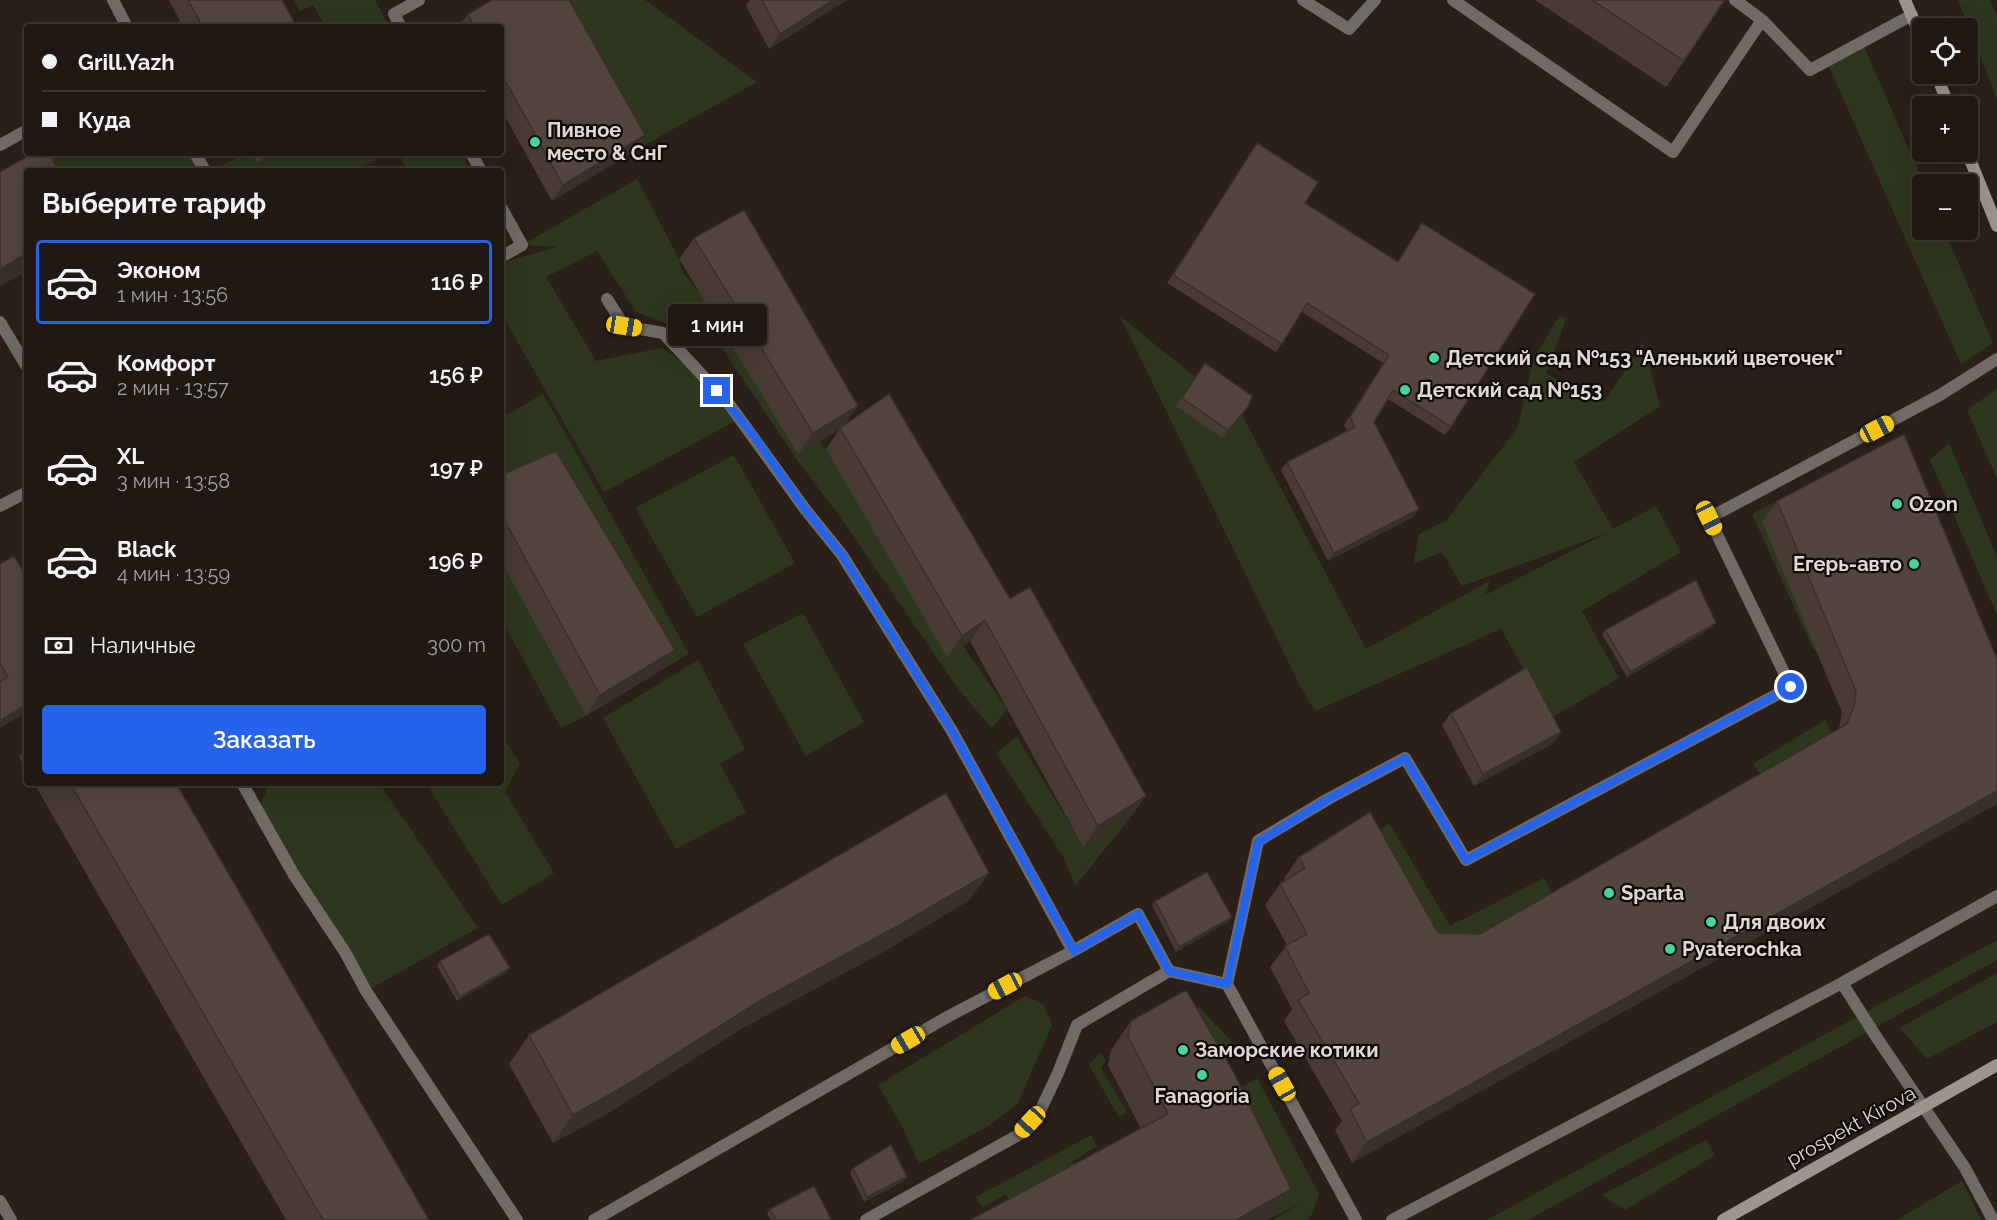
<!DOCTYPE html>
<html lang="ru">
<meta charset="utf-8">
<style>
body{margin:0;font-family:Raleway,sans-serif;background:#2d2521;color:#f1f3f6;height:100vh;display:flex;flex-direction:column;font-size:22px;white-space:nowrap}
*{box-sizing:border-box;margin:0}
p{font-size:20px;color:#a2a0a0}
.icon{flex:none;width:33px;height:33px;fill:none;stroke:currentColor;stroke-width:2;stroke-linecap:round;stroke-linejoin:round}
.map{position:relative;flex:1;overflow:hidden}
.drawer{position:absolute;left:24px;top:168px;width:480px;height:618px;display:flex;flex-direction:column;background:#201813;border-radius:6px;box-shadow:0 6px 24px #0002,0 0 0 2px #3d3733}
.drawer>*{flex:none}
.banner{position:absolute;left:24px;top:24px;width:480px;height:132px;border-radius:6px;box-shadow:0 6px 24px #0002,0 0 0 2px #3d3733;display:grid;align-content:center;height:132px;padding:0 18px;background:#201813}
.buttons{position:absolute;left:1912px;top:18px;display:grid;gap:12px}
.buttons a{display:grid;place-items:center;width:66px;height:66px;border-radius:6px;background:#201813;box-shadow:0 6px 24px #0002,0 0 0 2px #3d3733;font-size:30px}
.end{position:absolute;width:27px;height:27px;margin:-14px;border:8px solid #2563eb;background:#fff;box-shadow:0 0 0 3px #fff}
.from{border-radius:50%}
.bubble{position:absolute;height:42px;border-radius:6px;background:#201813;box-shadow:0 6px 24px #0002,0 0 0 2px #3d3733;font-size:20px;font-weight:600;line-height:42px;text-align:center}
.car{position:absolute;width:18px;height:36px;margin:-18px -9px;border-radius:8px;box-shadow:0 0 4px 2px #0007;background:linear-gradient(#f5c518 24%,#345 0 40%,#f5c518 0 76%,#345 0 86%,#f5c518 0)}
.banner b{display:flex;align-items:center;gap:21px;height:57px;font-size:22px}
.banner b+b{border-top:2px solid #3d3733}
.banner i{width:15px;height:15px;background:#f1f3f6}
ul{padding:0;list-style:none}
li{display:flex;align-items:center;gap:18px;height:84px;margin:0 12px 9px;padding:0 6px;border:3px solid transparent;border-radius:6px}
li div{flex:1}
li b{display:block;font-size:22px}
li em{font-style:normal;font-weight:600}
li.on{border-color:#2563eb}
li>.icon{width:54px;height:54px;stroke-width:1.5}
h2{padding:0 18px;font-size:27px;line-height:72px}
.pay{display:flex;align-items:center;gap:15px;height:66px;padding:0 18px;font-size:22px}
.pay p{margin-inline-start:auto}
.action{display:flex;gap:12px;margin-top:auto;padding:12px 18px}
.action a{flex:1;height:69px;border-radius:6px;background:#2563eb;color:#fff;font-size:24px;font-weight:600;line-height:69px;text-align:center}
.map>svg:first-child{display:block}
.green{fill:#2d371d}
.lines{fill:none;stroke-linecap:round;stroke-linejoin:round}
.lane{stroke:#706b66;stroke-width:12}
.street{stroke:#706b66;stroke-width:12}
.secondary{stroke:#9d948d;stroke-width:12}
.wall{fill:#473b34}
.shaded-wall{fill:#39302b}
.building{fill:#52453d;stroke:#39302b;stroke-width:1.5}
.route{stroke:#2563eb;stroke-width:8}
.poi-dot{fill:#43d4a0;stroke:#100b08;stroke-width:2}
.labels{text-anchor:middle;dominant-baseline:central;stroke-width:4.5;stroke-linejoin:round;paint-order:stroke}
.poi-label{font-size:20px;font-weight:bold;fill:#e0d8d3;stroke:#100b08;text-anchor:start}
.street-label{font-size:20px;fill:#e0d8d3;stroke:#100b08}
</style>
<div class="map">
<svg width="1997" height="1220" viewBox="0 0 1997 1220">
<rect width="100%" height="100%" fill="#2b2019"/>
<path class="green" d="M293 0H375L390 27H326L313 5 300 11Z
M549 0H645L757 82 634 151Z
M1958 0H1990L1997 16V99Z
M1862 42 1924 184 1923 230H1944L1993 343 1961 364 1827 62Z
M45 153H195L205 171H55Z
M246 153H252L259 164 278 153H388L355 171H223L221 166Z
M398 153H461L471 171H408Z
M637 179 679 259 682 271 826 449 1007 709 992 728 959 690 841 518 797 460 705 323 684 330 636 312 597 251 546 277 596 361 662 348 705 378 739 419 604 492 501 313V263L557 247 522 245Z
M1120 316 1242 415 1366 649 1490 581 1485 595 1607 533 1462 586 1442 552 1413 564 1419 534 1447 520 1518 427 1533 360 1559 316 1566 319 1546 374 1605 401 1643 342 1660 406 1574 462 1613 529 1656 506 1681 552 1582 611 1619 678 1551 718 1501 629 1315 711 1300 686Z
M1997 389V479L1967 410Z
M543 394 689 654 660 671 542 465 501 487V418Z
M1949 443 1997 557V615L1930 460Z
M734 455 795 563 697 617 635 508Z
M1815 481 1828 658 1813 649 1752 514Z
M501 562 586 716 561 728 501 619Z
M803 613 864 722 806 756 743 644Z
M698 660 745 749 720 764 746 812 676 849 603 718Z
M1825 720 1834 738 1764 779 1753 764Z
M502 736 520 763 505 792 554 873 502 905 426 783H501Z
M1017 737 1083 846 1131 817 1075 886 1064 858 996 753Z
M270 783H379L478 928 366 991 258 810Z
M1389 823 1450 926 1544 878 1554 897 1458 950 1422 947 1364 841Z
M1997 940V960L1528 1220H1487Z
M1997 973V1022L1927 1059 1900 1028Z
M1025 996 1043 1004 1052 1025 1018 1103 990 1125 919 1164 902 1126 878 1085Z
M1199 1007 1233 1043 1200 1059 1168 1010Z
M1101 1052 1106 1061 1101 1068 1127 1112 1119 1117 1089 1065Z
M1257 1078 1319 1194 1312 1214 1307 1220H1273L1303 1202 1271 1218 1215 1104Z
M1091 1135 1097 1146 1072 1162 1083 1177 1015 1213 1006 1194 982 1208 976 1197Z
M1706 1140 1715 1155 1625 1210 1602 1195Z
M1962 1181 1981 1220H1897Z"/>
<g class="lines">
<path class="lane" d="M113 0 127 27
M1303 0 1349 29 1375 0
M1453 0 1673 152 1762 20 1810 70 1912 15
M1735 0 1762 20
M401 27 394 14 419 0
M0 145 27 130
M195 153 205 171
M471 153 481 171
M501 207 522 245 501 257
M607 299 624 326 663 333 729 404 805 509 842 555 952 731 1073 951
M0 322 27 367
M0 506 27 492
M242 783 294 875 345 952 366 991 517 1220
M1842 983 1877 1038 1965 1168 1993 1220
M1227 984 1258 841 1328 799 1405 758 1466 860 1791 687 1709 518 1940 395 1997 359
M594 1220 949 1016 1073 951 1138 914 1169 971 1227 984 1356 1220
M866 1220 1020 1134 1040 1111 1058 1073 1077 1025 1169 971
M1392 1220 1842 983 1997 896"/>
<path class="street" d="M0 1201 11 1220"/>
<path class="secondary" d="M1905 0 1923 42
M1936 74 1949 106
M1967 152 1997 226
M1723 1220 1997 1065"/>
</g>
<path class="wall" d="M169 0H282L297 27H183Z
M492 0H569L645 135 634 151 552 201 501 109V27H458L468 14Z
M750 0H847L769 49 746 6Z
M1535 0H1722L1684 61 1666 87Z
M1257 143 1305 203 1398 262 1422 223 1451 427 1445 435 1388 399 1374 422 1413 517 1328 561 1281 470 1287 462 1347 431 1344 425 1383 363 1302 312 1276 352 1167 283Z
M252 153H278L258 164Z
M694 238 845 424 1131 817 1083 847 970 641 947 657 826 449 839 430 798 454 679 259Z
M1205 363 1242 415 1222 438 1176 406Z
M501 475 660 671 586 716 501 562Z
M1777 501 1997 659 1352 1163 1335 1130 1342 1121 1284 1021 1292 1009 1270 967 1287 945 1265 905 1280 884 1285 880 1284 878 1299 857 1438 933 1480 934 1839 728 1842 712 1762 522Z
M0 564 27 712 0 728Z
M1716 623 1713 627 1627 677 1602 634 1605 630Z
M1451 713 1561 732 1552 744 1474 786 1442 725Z
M27 746V772L19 757Z
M34 783H176L429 1220H286Z
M989 873 968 901 883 952 741 1029 608 1113 553 1143 509 1064 529 1035Z
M1155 901 1232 917 1229 921 1176 952 1152 905Z
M440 961 510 968 507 972 457 1001 437 966Z
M1131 1021 1271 1218 1141 1129 1108 1065 1111 1050Z
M853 1168 904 1181 864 1202 850 1173Z
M770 1209 830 1220H771L767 1214Z"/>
<path class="shaded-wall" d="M833 0H847L769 49 780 34Z
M645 135 634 151 552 201 563 185Z
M266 153H278L258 164Z
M27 253V271L0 286V269Z
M858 406 843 427 840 428 839 430 798 454 813 433Z
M1248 407 1242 415 1222 438 1228 430Z
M1419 509 1413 517 1328 561 1334 553Z
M985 620 970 641 947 657 962 636Z
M1716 623 1713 627 1627 677 1630 672Z
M675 650 660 671 586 716 600 695Z
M27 705V712L0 728V720Z
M1561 732 1552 744 1474 786 1483 774Z
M1997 791V804L1352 1163 1367 1142Z
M1146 796 1131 817 1083 847 1098 826Z
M989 873 968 901 883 952 741 1029 608 1113 553 1143 573 1115 761 1000Z
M1232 917 1229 921 1176 952 1179 947Z
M510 968 507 972 457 1001 460 997Z
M907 1177 904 1181 864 1202 867 1197Z
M1291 1189 1271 1218 1268 1220H1236Z"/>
<path class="building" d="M188 0H282L297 27H203Z
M492 0H569L645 135 563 185 501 73V27H475L468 14Z
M762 0H833L780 34Z
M1592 0H1722L1724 1 1684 61Z
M1257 143 1318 182 1305 203 1398 262 1422 223 1535 294 1451 427 1393 390 1374 422 1419 509 1334 553 1287 462 1355 427 1350 417 1389 355 1307 303 1282 344 1173 275Z
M33 153H49L59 171H27V253L0 269V172Z
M744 210 858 406 813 433 694 238Z
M1205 363 1252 396 1248 407 1228 430 1182 398Z
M889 394 1010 599 1030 587 1146 796 1098 826 985 620 962 636 840 428Z
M1904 434 1997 659V791L1367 1142 1350 1109 1359 1103 1298 1000 1309 993 1285 946 1307 934 1280 884 1305 868 1299 857 1370 812 1438 933 1480 934 1847 724 1854 706 1856 691 1777 501Z
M556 451 675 650 600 695 501 514V475Z
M14 556 27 578V705L0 720V682L8 677 0 663V564Z
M1696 580 1716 623 1630 672 1605 630Z
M1527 667 1561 732 1483 774 1451 713Z
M70 783H176L429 1220H323Z
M946 793 989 873 903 923 761 1000 628 1084 573 1115 529 1035Z
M1207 872 1232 917 1179 947 1155 901Z
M489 934 510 968 460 997 440 961Z
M1186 990 1235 1075 1291 1189 1236 1220H970L1168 1114 1128 1036 1131 1021Z
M891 1145 907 1177 867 1197 853 1168Z
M814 1186 831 1219 829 1220H776L770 1209Z"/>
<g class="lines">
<path class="route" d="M717 391 754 436 805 509 842 555 952 731 1074 951 1138 914 1169 971 1227 984 1258 842 1328 799 1405 758 1466 860 1791 687"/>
</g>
<g class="poi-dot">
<circle cx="535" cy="142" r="6"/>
<circle cx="1434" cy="358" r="6"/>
<circle cx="1405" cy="390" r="6"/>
<circle cx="1897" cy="504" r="6"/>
<circle cx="1914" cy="564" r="6"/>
<circle cx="1609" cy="893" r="6"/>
<circle cx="1711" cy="922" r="6"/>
<circle cx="1670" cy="949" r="6"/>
<circle cx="1183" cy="1050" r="6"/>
<circle cx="1202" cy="1075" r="6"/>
</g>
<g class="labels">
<g class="poi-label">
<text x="547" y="130">Пивное<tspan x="547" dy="23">место &amp; СнГ</tspan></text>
<text x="1446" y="358">Детский сад №153 "Аленький цветочек"</text>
<text x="1417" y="390">Детский сад №153</text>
<text x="1909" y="504">Ozon</text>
<text x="1902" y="564" text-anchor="end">Егерь-авто</text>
<text x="1621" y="893">Sparta</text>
<text x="1723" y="922">Для двоих</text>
<text x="1682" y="949">Pyaterochka</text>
<text x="1195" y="1050">Заморские котики</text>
<text x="1202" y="1096" text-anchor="middle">Fanagoria</text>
</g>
<g class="street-label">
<text transform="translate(1851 1126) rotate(-29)">prospekt Kirova</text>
</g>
</g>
</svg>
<div class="buttons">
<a><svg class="icon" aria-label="locate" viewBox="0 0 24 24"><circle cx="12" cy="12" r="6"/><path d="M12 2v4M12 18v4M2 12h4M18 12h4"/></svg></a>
<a>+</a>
<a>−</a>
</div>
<i class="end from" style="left:1791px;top:687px"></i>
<i class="end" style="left:717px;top:391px"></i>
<div class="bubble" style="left:668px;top:304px;width:99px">1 мин</div>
<i class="car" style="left:624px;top:326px;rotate:99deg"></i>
<i class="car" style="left:1877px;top:429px;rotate:62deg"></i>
<i class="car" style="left:1709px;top:518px;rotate:154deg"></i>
<i class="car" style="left:1005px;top:986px;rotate:242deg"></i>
<i class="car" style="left:908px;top:1040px;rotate:240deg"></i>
<i class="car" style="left:1282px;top:1084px;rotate:331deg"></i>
<i class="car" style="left:1030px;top:1122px;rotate:223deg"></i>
<div class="banner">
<b><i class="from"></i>Grill.Yazh</b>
<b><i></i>Куда</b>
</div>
<section class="drawer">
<h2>Выберите тариф</h2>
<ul>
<li class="on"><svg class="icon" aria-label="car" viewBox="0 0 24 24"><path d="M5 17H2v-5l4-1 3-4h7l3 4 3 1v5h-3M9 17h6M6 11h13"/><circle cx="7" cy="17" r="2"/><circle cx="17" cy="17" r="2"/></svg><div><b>Эконом</b><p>1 мин · 13:56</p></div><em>116 ₽</em></li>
<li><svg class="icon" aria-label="car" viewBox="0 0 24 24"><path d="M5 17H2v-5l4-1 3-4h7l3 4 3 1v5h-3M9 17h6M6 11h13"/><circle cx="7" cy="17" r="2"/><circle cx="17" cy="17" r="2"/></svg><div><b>Комфорт</b><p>2 мин · 13:57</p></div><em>156 ₽</em></li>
<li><svg class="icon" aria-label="car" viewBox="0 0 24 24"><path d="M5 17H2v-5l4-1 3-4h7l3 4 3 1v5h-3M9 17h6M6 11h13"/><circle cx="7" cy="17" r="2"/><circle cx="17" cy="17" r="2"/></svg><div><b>XL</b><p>3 мин · 13:58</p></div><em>197 ₽</em></li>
<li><svg class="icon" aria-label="car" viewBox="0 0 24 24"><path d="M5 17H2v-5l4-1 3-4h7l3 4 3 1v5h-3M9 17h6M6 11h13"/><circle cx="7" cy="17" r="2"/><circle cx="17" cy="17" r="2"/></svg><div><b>Black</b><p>4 мин · 13:59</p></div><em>196 ₽</em></li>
</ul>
<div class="pay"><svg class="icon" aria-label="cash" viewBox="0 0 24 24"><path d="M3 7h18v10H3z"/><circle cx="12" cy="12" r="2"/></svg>Наличные<p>300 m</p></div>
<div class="action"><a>Заказать</a></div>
</section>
</div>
